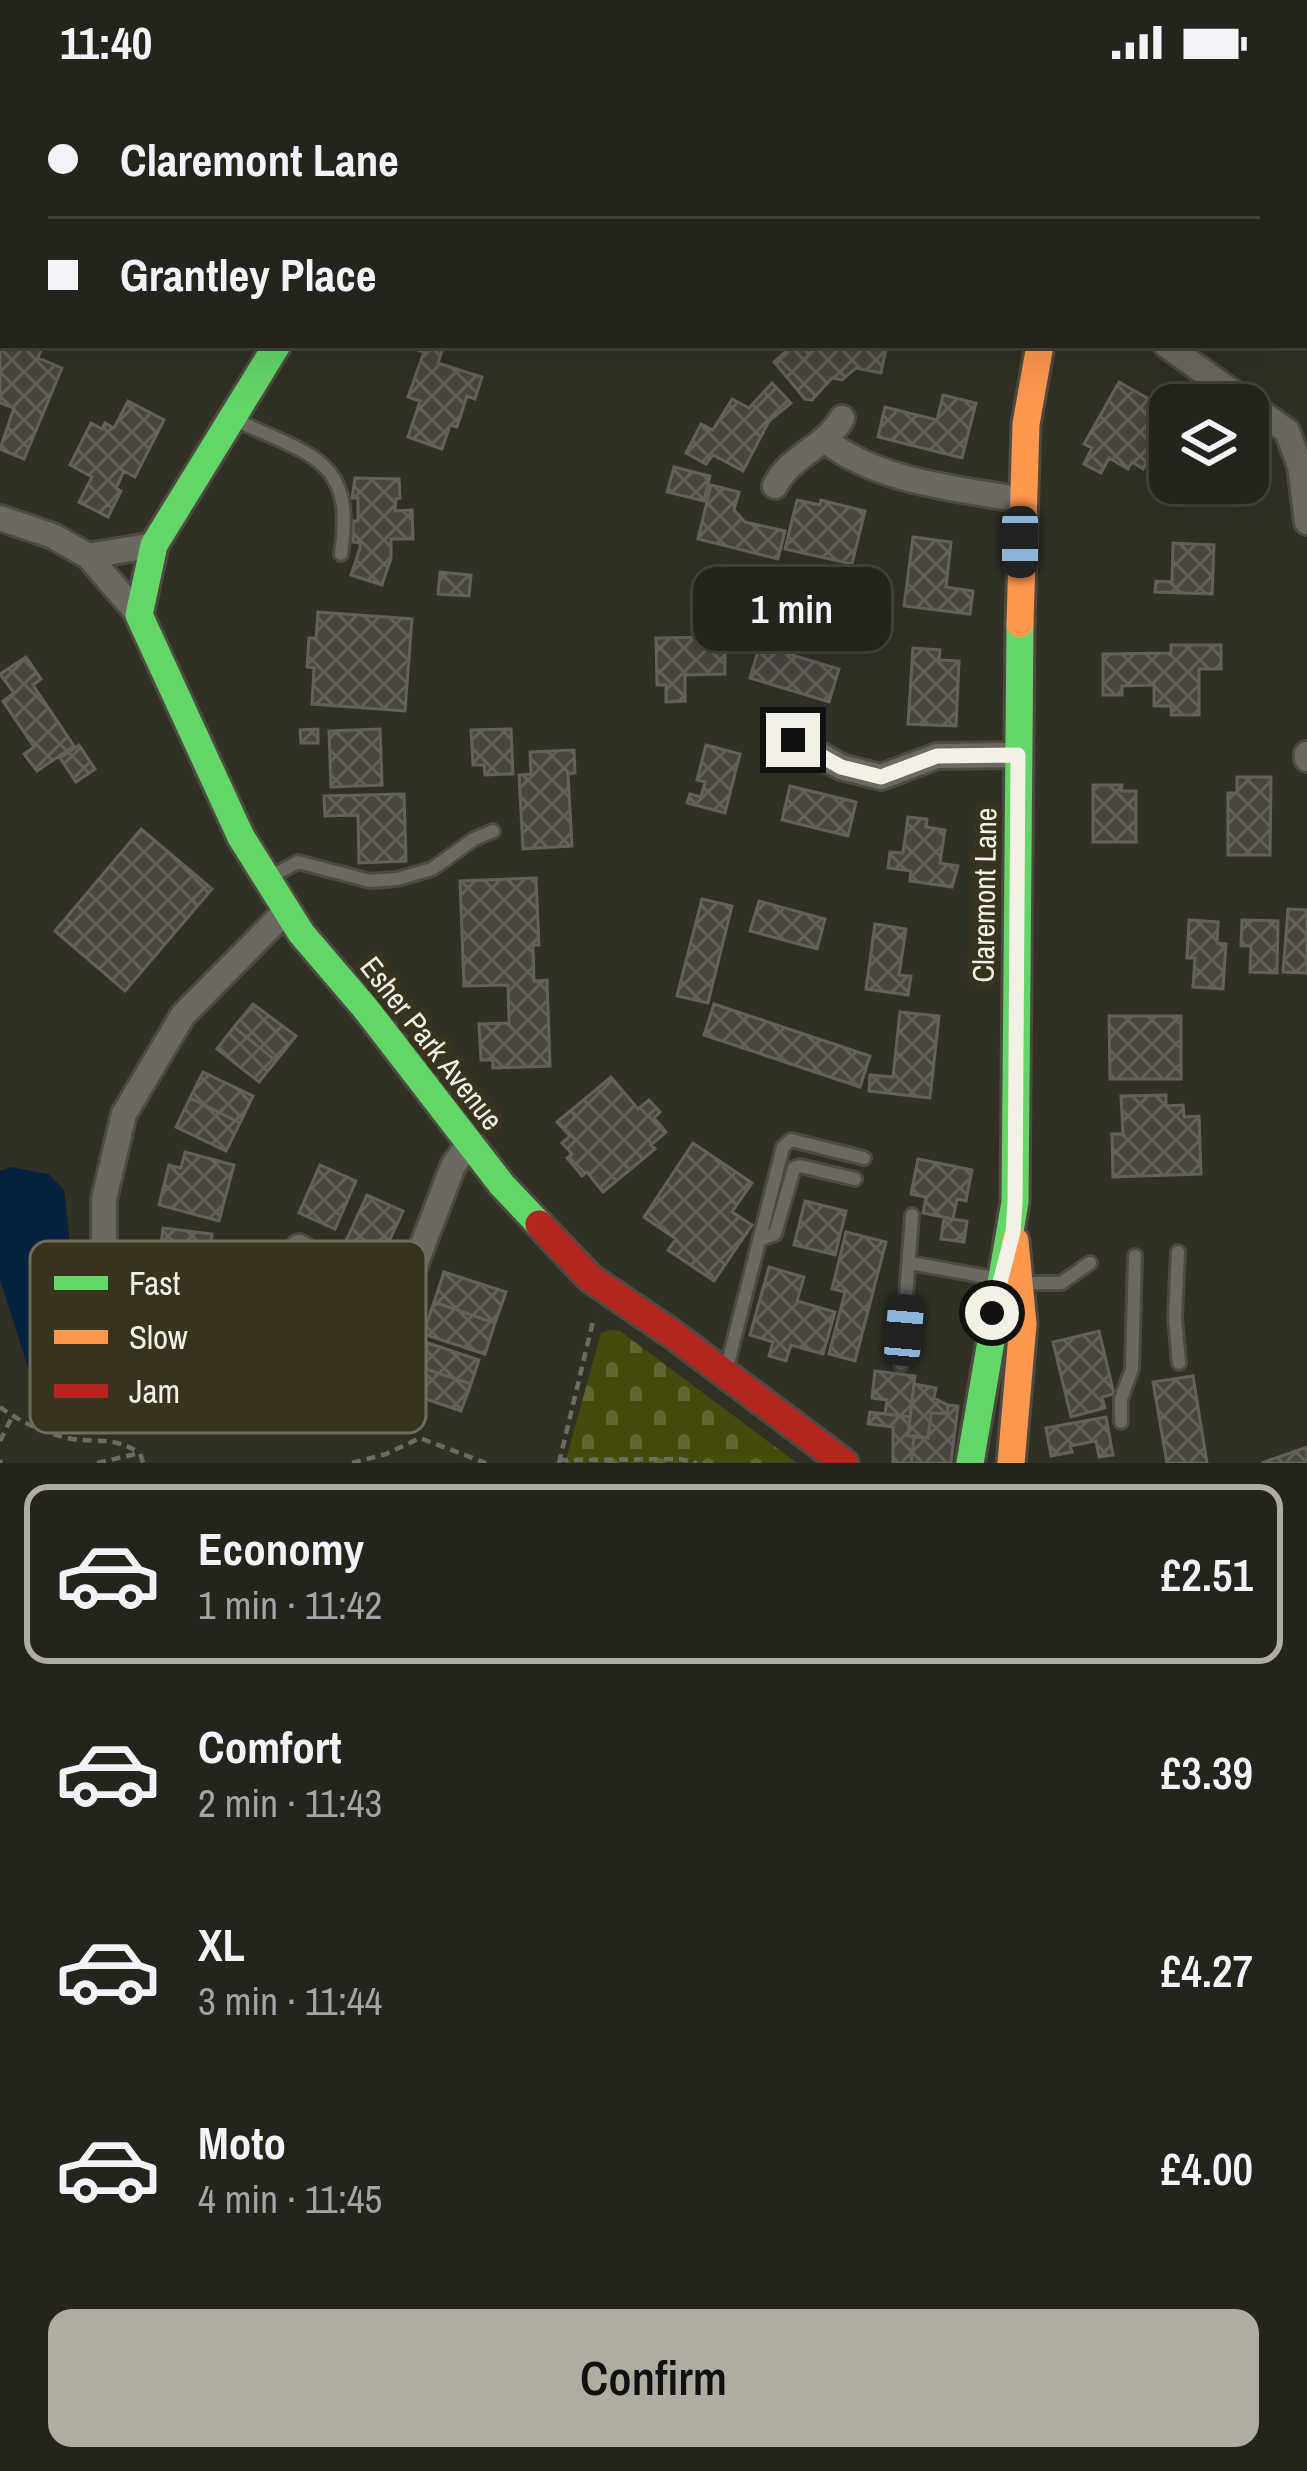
<!DOCTYPE html>
<meta charset="utf-8">
<style>
body{margin:0;font-family:"Archivo Narrow",sans-serif;background:#313029;color:#f1f3f6;height:100vh;display:flex;flex-direction:column;font-size:45px;white-space:nowrap}
*{box-sizing:border-box;margin:0}
p{font-size:39px;color:#a3a4a3}
.icon{flex:none;width:66px;height:66px;fill:none;stroke:currentColor;stroke-width:2;stroke-linecap:round;stroke-linejoin:round}
.map{position:relative;height:1379px;overflow:hidden}
.sheet{display:flex;flex-direction:column;background:#25241c;flex:1}
.sheet>*{flex:none}
.hud{position:absolute;left:0px;top:0px;width:1308px;height:264px;box-shadow:0 12px 48px #0002,0 0 0 3px #42413b;display:grid;align-content:center;height:264px;padding:0 48px;background:#25241c}
.buttons{position:absolute;left:1149px;top:300px;display:grid;gap:24px}
.buttons a{display:grid;place-items:center;width:120px;height:120px;border-radius:24px;background:#25241c;box-shadow:0 12px 48px #0002,0 0 0 3px #42413b;font-size:60px}
.end{position:absolute;width:54px;height:54px;margin:-27px;border:15px solid #f3f1e5;background:#111;box-shadow:0 0 0 6px #111}
.from{border-radius:50%}
.bubble{position:absolute;height:84px;border-radius:24px;background:#25241c;box-shadow:0 12px 48px #0002,0 0 0 3px #42413b;font-size:39px;font-weight:600;line-height:84px;text-align:center}
.car{position:absolute;width:36px;height:72px;margin:-36px -18px;border-radius:15px;box-shadow:0 0 9px 3px #0007;background:linear-gradient(#222 24%,#8ab4d8 0 40%,#222 0 76%,#8ab4d8 0 86%,#222 0)}
.hud b{display:flex;align-items:center;gap:42px;height:114px;font-size:45px}
.hud b+b{border-top:3px solid #42413b}
.hud i{width:30px;height:30px;background:#f1f3f6}
ul{padding:21px 0 0;list-style:none}
li{display:flex;align-items:center;gap:36px;height:180px;margin:0 24px 18px;padding:0 24px;border:6px solid transparent;border-radius:24px}
li div{flex:1}
li b{display:block;font-size:45px}
li em{font-style:normal;font-weight:600}
li.current{border-color:#afada2}
li>.icon{width:108px;height:108px;stroke-width:1.5}
.button{display:flex;gap:24px;margin-top:auto;padding:24px 48px}
.button a{flex:1;height:138px;border-radius:24px;background:#afada2;color:#111;font-size:48px;font-weight:600;line-height:138px;text-align:center}
.status{display:flex;justify-content:space-between;align-items:center;height:84px;padding:0 60px;background:#25241c;direction:ltr}
.status svg{height:33px;fill:currentColor}
.map>svg:first-child{display:block}
.cemetery{fill:url(#cemetery-stones)}
.water{fill:#072140}
.building{fill:url(#building-cross-hatch);stroke:#66605a;stroke-width:3}
.lines{fill:none;stroke-linecap:round;stroke-linejoin:round}
.lane-casing{stroke:#4d4b41;stroke-width:18}
.street-casing{stroke:#4d4b41;stroke-width:30}
.fast-casing{stroke:#4d4b41;stroke-width:33}
.slow-casing{stroke:#4d4b41;stroke-width:33}
.jam-casing{stroke:#4d4b41;stroke-width:33}
.path{stroke:#6c6c63;stroke-width:4.5;stroke-dasharray:9 6;stroke-linecap:butt}
.lane{stroke:#6b6961;stroke-width:12}
.street{stroke:#6b6961;stroke-width:24}
.fast{stroke:#63d668;stroke-width:27}
.slow{stroke:#ff974d;stroke-width:27}
.jam{stroke:#b3261e;stroke-width:27}
.route{stroke:#f3f1e5;stroke-width:15}
.labels{text-anchor:middle;dominant-baseline:central;stroke-width:12;stroke-linejoin:round;paint-order:stroke}
.street-label{font-size:30px;fill:#f3f1e5;stroke:#37331f}
.key{fill:#37331f;stroke:#6f6c5a;stroke-width:3}
.key-label{font-size:33px;fill:#f3f1e5}
</style>
<div class="status"><b>11:40</b><svg viewBox="0 0 49 12"><path d="M0 12V9h3v3zM5 12V6h3v6zM10 12V3h3v9zM15 12V0h3v12zM26 1h20v11H26zM47 4h2v5h-2z"/></svg></div>
<div class="map">
<svg width="1307" height="1379" viewBox="0 0 1307 1379">
<defs>
<pattern id="cemetery-stones" width="16" height="16" patternUnits="userSpaceOnUse" patternTransform="scale(3)"><rect width="16" height="16" fill="#464a0d"/><path d="M2 7V4a2 2 0 0 1 4 0v3zM10 15v-3a2 2 0 0 1 4 0v3z" fill="#616530"/></pattern>
<pattern id="building-cross-hatch" width="8" height="8" patternUnits="userSpaceOnUse" patternTransform="scale(3)"><rect width="8" height="8" fill="#4a453f"/><path d="M0 0l8 8M0 8l8-8" fill="none" stroke="#65605b"/></pattern>
</defs>
<rect width="100%" height="100%" fill="#313025"/>
<path class="cemetery" d="M609 1246 620 1247 797 1379H565L601 1249Z"/>
<path class="water" d="M10 1083 48 1090 64 1106C71 1171 84 1235 51 1295H36L27 1280 0 1196V1087Z"/>
<path class="building" d="M0 247 3 261H34L42 264 38 274 62 284 24 375 0 365 14 324 0 319Z
M402 261H444L438 279 482 293 475 315 467 312 457 343 450 341 442 365 408 353 420 317 408 313 424 268Z
M793 261H800L808 270 819 261 886 265 881 289 856 284 842 296 832 294 812 316 805 315 774 278Z
M1119 298 1165 324 1152 347 1162 352 1143 385 1132 378 1128 385 1109 374 1101 389 1084 380 1092 364 1084 360Z
M772 299 791 319 769 337 743 387 713 371 706 380 686 369 701 340 713 346 732 315 749 324Z
M943 311 976 319 962 374 878 353 885 323 937 336Z
M128 317 164 336 135 393 124 387 116 404 121 407 108 433 79 418 92 393 70 381 91 339 102 345 105 339 114 344Z
M674 383 710 392 704 417 667 408Z
M355 394 399 395 400 414 396 415 395 427 412 426 413 455H391V474L382 501 351 491 360 464V459L353 458V437H358V414H352Z
M1187 399H1237L1232 408 1219 401 1211 413Z
M711 401 739 408 734 426 745 438 785 447 778 475 698 455Z
M797 416 820 421 821 416 865 427 852 480 785 465Z
M913 453 951 458 946 503 973 507 970 530 904 522Z
M1173 459 1214 461 1212 510 1155 508 1156 497 1172 498Z
M440 488 471 491 469 512 438 510Z
M318 528 412 535 405 627 312 620 314 584 307 583 309 554H316Z
M725 553V590L685 591V617L666 618V601H657L656 554Z
M761 557 784 564 782 568 839 585 829 618 750 594Z
M1171 561H1221V585H1199V631H1171V622H1154V601L1122 602V611H1103V570L1171 569Z
M913 564 940 566 939 576 959 577 956 642 908 640Z
M26 573 41 595 33 601 74 662 37 687 24 670 34 663 3 617 14 609 0 590Z
M318 645V659H301L300 646Z
M380 645 382 701 331 703 329 647Z
M511 645 513 690 485 691 484 681H473L471 646Z
M79 661 95 685 76 698 60 674Z
M706 661 740 670 725 729 687 719 690 710 701 713 705 698 697 696Z
M574 666 575 689 568 690 572 762 523 765 519 691 531 690 530 668Z
M1237 693H1271L1270 771H1228V709H1237Z
M1093 701H1122L1121 707H1136V758H1093Z
M790 702 856 718 848 752 782 736Z
M404 710 406 777 359 779 358 731 325 732 324 712Z
M908 733 927 735 926 743 945 746 940 779 958 782 952 803 910 797 911 787 888 784 890 768 903 769Z
M141 745 212 805 125 907 55 847Z
M536 794 539 861H533L534 897 547 896 550 982 493 984V976H481L479 940 509 939 508 901 464 902 460 797Z
M702 815 732 822 708 919 677 912Z
M759 817 825 835 817 865 750 847Z
M1288 825 1307 826V889L1283 888Z
M1189 836 1218 838 1217 859 1226 860 1223 905 1193 903 1195 874H1187Z
M1242 836 1278 837 1277 889 1250 888 1251 862H1241Z
M875 840 906 845 899 891 911 892 908 911 866 905Z
M253 920 296 952 276 977 234 943Z
M714 920 870 972 860 1003 704 951Z
M900 928 939 932 930 1014 869 1007 870 991 893 993Z
M1109 932H1181V995H1110Z
M234 943 276 977 259 998 217 965Z
M203 988 253 1012 240 1039 190 1014Z
M611 993 638 1025 649 1016 660 1028 654 1034 666 1048 651 1061 655 1065 603 1108 587 1088 582 1092 567 1074 572 1070 562 1059 570 1052 557 1038Z
M1166 1011V1022L1183 1021 1184 1033 1199 1032 1201 1090 1113 1093 1112 1050H1123L1121 1012Z
M190 1014 240 1039 226 1067 176 1043Z
M693 1059 752 1099 732 1128 752 1141 714 1197 668 1166 676 1155 644 1133Z
M185 1068 234 1081 219 1137 159 1121 169 1081 181 1084Z
M918 1075 972 1086 966 1117 957 1115 953 1135 923 1129 926 1113 911 1110Z
M320 1081 356 1097 335 1145 299 1129Z
M367 1111 403 1127 381 1175 345 1159Z
M805 1117 846 1127 835 1171 794 1161Z
M944 1134 967 1137 964 1158 941 1155Z
M163 1144 212 1150 206 1207 144 1200 148 1159 161 1161Z
M846 1148 886 1158 855 1277 829 1270 845 1208 832 1205Z
M769 1183 804 1193 797 1217 835 1228 823 1270 791 1261 786 1277 769 1272 773 1258 750 1251Z
M444 1188 506 1208 495 1239 434 1218Z
M434 1218 495 1239 485 1270 423 1250Z
M1099 1247 1114 1310 1102 1313 1105 1324 1071 1333 1053 1258Z
M428 1259 479 1276 471 1300 420 1283Z
M420 1283 471 1300 461 1327 411 1310Z
M875 1287 915 1292 910 1333 885 1330 887 1316 872 1314Z
M1193 1292 1207 1379H1167L1153 1298Z
M914 1300 936 1304 934 1314 948 1321 947 1330 931 1329 928 1354 908 1352Z
M948 1321 958 1322 951 1379H911L914 1352 928 1354 931 1329 947 1330Z
M870 1328 910 1333 908 1352H914L911 1379H893V1343L868 1340Z
M1106 1333 1113 1371 1099 1373 1096 1357 1070 1362 1072 1368 1051 1372 1046 1344Z
M1307 1363V1379H1262Z"/>
<g class="lines">
<g class="lane-casing">
<path id="lane" d="M234 335C310 372 356 373 341 470
M268 794 298 778 370 797 397 795 432 785 474 755 493 747
M761 1155 775 1150 794 1084 800 1082 855 1095
M1178 1168 1175 1234 1179 1279
M910 1179 999 1195
M1026 1199H1061L1090 1179
M901 1280 912 1131
M726 1287 783 1063 791 1056 864 1074
M1121 1338V1315L1132 1285 1135 1172"/>
</g>
<g class="street-casing">
<path id="street" d="M354 0 355 3
M678 3 679 0
M1166 261 1287 347 1300 382 1307 438
M825 356C878 398 955 404 1021 416
M775 402C789 372 827 363 842 334
M0 434 53 452 88 472 139 531
M88 472 154 461
M793 655 841 683 881 693 937 672 1019 671
M1307 670V675
M299 1163C335 1185 357 1218 392 1241L453 1082 469 1059
M104 1202V1115L124 1030 183 931 287 826"/>
</g>
<g class="fast-casing">
<path id="fast" d="M1143 3 1145 0
M277 261 154 461 139 531 241 753 301 849 366 925 502 1101 539 1140
M970 1379 1015 1118 1020 540"/>
</g>
<g class="slow-casing">
<path id="slow" d="M1020 540 1026 340 1040 261
M1011 1379 1023 1240 1015 1157"/>
</g>
<g class="jam-casing">
<path id="jam" d="M539 1140 590 1194 671 1249 844 1379"/>
</g>
<path class="path" d="M0 1323C20 1338 49 1351 73 1355 103 1359 111 1352 140 1369
M0 1357 12 1333
M0 1376 1 1379
M559 1376 680 1375 697 1379
M97 1379 140 1369 143 1379
M352 1379 386 1370 420 1354 486 1379
M559 1379 594 1233"/>
<use href="#lane" class="lane"/>
<use href="#street" class="street"/>
<use href="#fast" class="fast"/>
<use href="#slow" class="slow"/>
<use href="#jam" class="jam"/>
</g>
<g class="lines">
<path class="route" d="M793 656 841 683 881 693 937 672 1018 671 1015 1118 1013 1148 992 1229"/>
</g>
<g class="labels">
<g class="street-label">
<text transform="translate(984 811) rotate(-89)">Claremont Lane</text>
<text transform="translate(432 959) rotate(52)">Esher Park Avenue</text>
</g>
</g>
<rect x="30" y="1157" width="396" height="192" rx="18" class="key"/>
<rect x="54" y="1192" width="54" height="14" fill="#63d668"/>
<rect x="54" y="1246" width="54" height="14" fill="#ff974d"/>
<rect x="54" y="1300" width="54" height="14" fill="#b3261e"/>
<g class="key-label">
<text x="129" y="1211">Fast</text>
<text x="129" y="1265">Slow</text>
<text x="129" y="1319">Jam</text>
</g>
</svg>
<div class="buttons">
<a><svg class="icon" aria-label="layers" viewBox="0 0 24 24"><path d="M12 4l9 5-9 5-9-5zM3 14l9 5 9-5"/></svg></a>
</div>
<i class="end from" style="left:992px;top:1229px"></i>
<i class="end" style="left:793px;top:656px"></i>
<div class="bubble" style="left:693px;top:483px;width:198px">1 min</div>
<i class="car" style="left:1020px;top:458px;rotate:180deg"></i>
<i class="car" style="left:904px;top:1246px;rotate:5deg"></i>
<div class="hud">
<b><i class="from"></i>Claremont Lane</b>
<b><i></i>Grantley Place</b>
</div>
</div>
<section class="sheet">
<ul>
<li class="current"><svg class="icon" aria-label="car" viewBox="0 0 24 24"><path d="M5 17H2v-5l4-1 3-4h7l3 4 3 1v5h-3M9 17h6M6 11h13"/><circle cx="7" cy="17" r="2"/><circle cx="17" cy="17" r="2"/></svg><div><b>Economy</b><p>1 min · 11:42</p></div><em>£2.51</em></li>
<li><svg class="icon" aria-label="car" viewBox="0 0 24 24"><path d="M5 17H2v-5l4-1 3-4h7l3 4 3 1v5h-3M9 17h6M6 11h13"/><circle cx="7" cy="17" r="2"/><circle cx="17" cy="17" r="2"/></svg><div><b>Comfort</b><p>2 min · 11:43</p></div><em>£3.39</em></li>
<li><svg class="icon" aria-label="car" viewBox="0 0 24 24"><path d="M5 17H2v-5l4-1 3-4h7l3 4 3 1v5h-3M9 17h6M6 11h13"/><circle cx="7" cy="17" r="2"/><circle cx="17" cy="17" r="2"/></svg><div><b>XL</b><p>3 min · 11:44</p></div><em>£4.27</em></li>
<li><svg class="icon" aria-label="car" viewBox="0 0 24 24"><path d="M5 17H2v-5l4-1 3-4h7l3 4 3 1v5h-3M9 17h6M6 11h13"/><circle cx="7" cy="17" r="2"/><circle cx="17" cy="17" r="2"/></svg><div><b>Moto</b><p>4 min · 11:45</p></div><em>£4.00</em></li>
</ul>
<div class="button"><a>Confirm</a></div>
</section>
